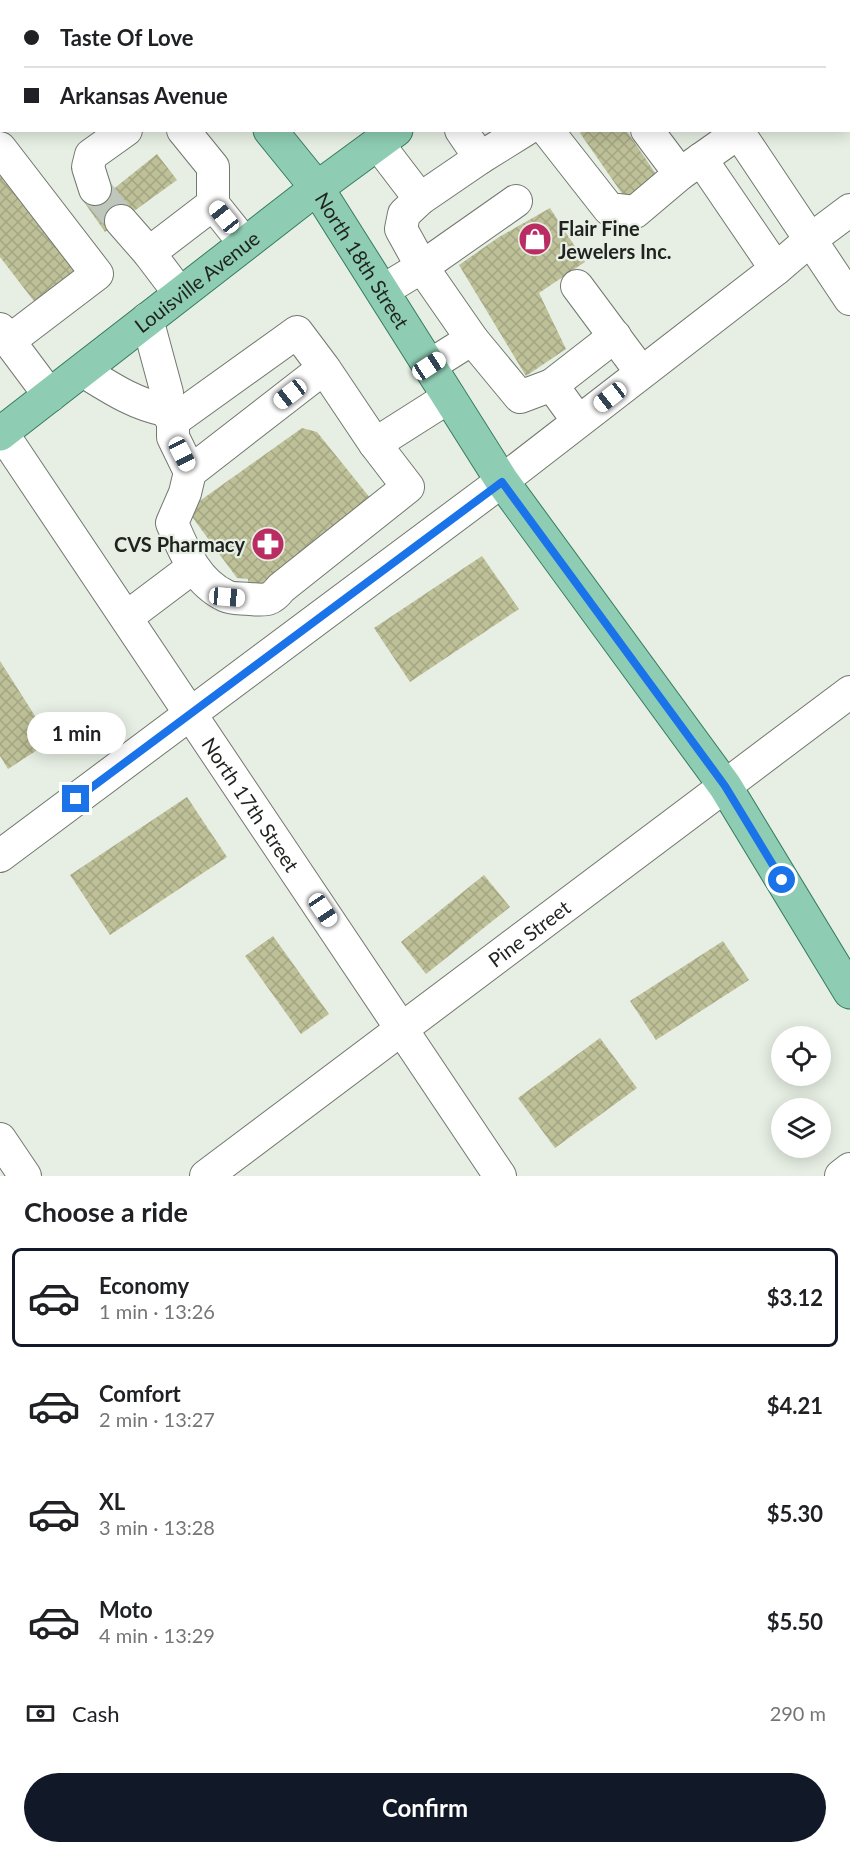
<!DOCTYPE html>
<meta charset="utf-8">
<style>
body{margin:0;font-family:Lato,sans-serif;background:#f6f6f6;color:#202124;height:100vh;display:flex;flex-direction:column;font-size:22px;white-space:nowrap}
*{box-sizing:border-box;margin:0}
p{font-size:20px;color:#757577}
.icon{flex:none;width:33px;height:33px;fill:none;stroke:currentColor;stroke-width:2;stroke-linecap:round;stroke-linejoin:round}
.map{position:relative;height:1176px;overflow:hidden}
.details{display:flex;flex-direction:column;background:#fff;flex:1}
.details>*{flex:none}
.guide{position:absolute;left:0px;top:0px;width:850px;height:132px;box-shadow:0 3px 15px #0003;display:grid;align-content:center;height:132px;padding:0 24px;background:#fff}
.fabs{position:absolute;left:771px;top:1026px;display:grid;gap:12px}
.fabs a{display:grid;place-items:center;width:60px;height:60px;border-radius:50%;background:#fff;box-shadow:0 3px 15px #0003;font-size:30px}
.end{position:absolute;width:27px;height:27px;margin:-14px;border:8px solid #1a73e8;background:#fff;box-shadow:0 0 0 3px #fff}
.from{border-radius:50%}
.bubble{position:absolute;height:42px;border-radius:21px;background:#fff;box-shadow:0 3px 15px #0003;font-size:20px;font-weight:700;line-height:42px;text-align:center}
.car{position:absolute;width:18px;height:36px;margin:-18px -9px;border-radius:8px;box-shadow:0 0 4px 2px #0007;background:linear-gradient(#fff 24%,#345 0 40%,#fff 0 76%,#345 0 86%,#fff 0)}
.guide b{display:flex;align-items:center;gap:21px;height:57px;font-size:22px}
.guide b+b{border-top:2px solid #e0e0e0}
.guide i{width:15px;height:15px;background:#202124}
ul{padding:0;list-style:none}
li{display:flex;align-items:center;gap:18px;height:99px;margin:0 12px 9px;padding:0 12px;border:3px solid transparent;border-radius:9px}
li div{flex:1}
li b{display:block;font-size:22px}
li em{font-style:normal;font-weight:700}
li.on{border-color:#111827}
li>.icon{width:54px;height:54px;stroke-width:1.5}
h2{padding:0 24px;font-size:27px;line-height:72px}
.pay{display:flex;align-items:center;gap:15px;height:66px;padding:0 24px;font-size:22px}
.pay p{margin-inline-start:auto}
.cta{display:flex;gap:12px;margin-top:auto;padding:12px 24px}
.cta a{flex:1;height:69px;border-radius:36px;background:#111827;color:#fff;font-size:24px;font-weight:700;line-height:69px;text-align:center}
.map>svg:first-child{display:block}
.building{fill:url(#building-cross-hatch)}
.lines{fill:none;stroke-linecap:round;stroke-linejoin:round}
.minor-tunnel{stroke:#bfc6bc;stroke-width:32;stroke-dasharray:32 16;stroke-linecap:butt}
.minor-casing{stroke:#71796f;stroke-width:34}
.major-casing{stroke:#367c5e;stroke-width:35}
.minor{stroke:#fff;stroke-width:32}
.major{stroke:#8ecdb3;stroke-width:33}
.route{stroke:#1a73e8;stroke-width:8}
.labels{text-anchor:middle;dominant-baseline:central;stroke-width:4.5;stroke-linejoin:round;paint-order:stroke}
.poi-label{font-size:20px;font-weight:bold;fill:#1f221e;stroke:#e7efe4;text-anchor:start}
.street-label{font-size:20px;fill:#1f221e;stroke:#e7efe4}
</style>
<div class="map">
<svg width="850" height="1176" viewBox="0 0 850 1176">
<defs>
<pattern id="building-cross-hatch" width="8" height="8" patternUnits="userSpaceOnUse" patternTransform="scale(1.5)"><rect width="8" height="8" fill="#bec098"/><path d="M0 0l8 8M0 8l8-8" fill="none" stroke="#a3a583"/></pattern>
</defs>
<rect width="100%" height="100%" fill="#e7efe4"/>
<path class="building" d="M583 130H626L662 183 630 205 580 133Z
M157 154 177 180 105 232 82 199 105 182 111 191Z
M0 168 83 276 40 309 0 257Z
M550 208 585 262 539 293 566 349 526 376 459 265 499 237Z
M302 428 317 432 375 504 265 595 248 583V579L237 578 187 510Z
M482 556 519 609 410 682 374 628Z
M0 661 51 741 8 769 0 756Z
M187 797 227 857 110 935 70 875Z
M484 875 510 907 426 974 401 942Z
M273 936 329 1014 301 1034 245 956Z
M723 941 749 980 656 1040 630 1001Z
M600 1038 637 1088 555 1148 518 1098Z"/>
<g class="lines">
<path class="minor-tunnel" d="M95 189 121 221"/>
<g class="minor-casing">
<g id="minor">
<path d="M62 0 64 2"/>
<path d="M267 0 268 2"/>
<path d="M511 0 512 2"/>
<path d="M649 0 650 2"/>
<path d="M718 0 719 2"/>
<path d="M340 2 342 0"/>
<path d="M419 2 421 0"/>
<path d="M0 101 2 103"/>
<path d="M547 130 609 209 635 212 680 174 738 133"/>
<path d="M647 130 680 174"/>
<path d="M737 130 850 299"/>
<path d="M378 144 420 199 480 158 461 130"/>
<path d="M0 148 97 274 9 341"/>
<path d="M480 158 525 130"/>
<path d="M701 159 776 269"/>
<path d="M95 189 88 167 91 155 126 130"/>
<path d="M213 204 245 244"/>
<path d="M121 221 149 253 180 294"/>
<path d="M149 253 213 204V167L183 130"/>
<path d="M577 286 641 372"/>
<path d="M382 291 422 267 401 229 404 214 420 199"/>
<path d="M147 319 167 393 165 410"/>
<path d="M0 329 50 396"/>
<path d="M472 339 520 397 552 385 578 421"/>
<path d="M429 366 472 339 422 267 516 201"/>
<path d="M83 371C109 387 134 404 165 410L173 421"/>
<path d="M552 385 615 336"/>
<path id="s1" d="M2 433 500 1176"/>
<path d="M375 444 449 397"/>
<path d="M190 472 173 437V421L297 332 324 368 190 472 185 493 172 523C184 551 196 582 226 596 232 599 242 598 249 599 265 600 270 602 281 588L408 487 375 444 324 368"/>
<path d="M127 617 192 568"/>
<path d="M0 856 502 481 776 269 810 240 850 210"/>
<path d="M0 1139 25 1176"/>
<path id="s2" d="M206 1176 850 692"/>
<path d="M841 1176 850 1169"/>
</g>
</g>
<g class="major-casing">
<g id="major">
<path d="M153 0 155 2"/>
<path d="M549 2V0"/>
<path d="M575 2 577 0"/>
<path id="s3" d="M270 130 317 188 502 481 725 786 850 992"/>
<path id="s4" d="M0 434 317 188 396 130"/>
</g>
</g>
<use href="#minor" class="minor"/>
<use href="#major" class="major"/>
</g>
<g class="lines">
<path class="route" d="M76 799 502 482 725 786 782 880"/>
</g>
<defs>
<g id="shop-disc" transform="scale(1.725)"><circle r="9.5" fill="#b92d62" stroke="#e7efe4"/><path d="M-5-2.5h2.3a2.7 3.5 0 0 1 5.4 0H5L5.5 6h-11ZM-1.5-2.5h3a1.5 2.3 0 0 0-3 0Z" fill="#fff"/></g>
<g id="pharmacy-disc" transform="scale(1.725)"><circle r="9.5" fill="#b92d62" stroke="#e7efe4"/><path d="M-2-6h4v4h4v4h-4v4h-4v-4h-4v-4h4Z" fill="#fff"/></g>
</defs>
<g fill-rule="evenodd">
<use href="#shop-disc" x="535" y="239"/>
<use href="#pharmacy-disc" x="268" y="544"/>
</g>
<g class="labels">
<g class="poi-label">
<text x="558" y="228">Flair Fine<tspan x="558" dy="23">Jewelers Inc.</tspan></text>
<text x="245" y="544" text-anchor="end">CVS Pharmacy</text>
</g>
<g class="street-label">
<text stroke="none"><textPath href="#s3" startOffset="160">North 18th Street</textPath></text>
<text stroke="none"><textPath href="#s4" startOffset="249">Louisville Avenue</textPath></text>
<text stroke="none"><textPath href="#s1" startOffset="447">North 17th Street</textPath></text>
<text stroke="none"><textPath href="#s2" startOffset="404">Pine Street</textPath></text>
</g>
</g>
</svg>
<div class="fabs">
<a><svg class="icon" aria-label="locate" viewBox="0 0 24 24"><circle cx="12" cy="12" r="6"/><path d="M12 2v4M12 18v4M2 12h4M18 12h4"/></svg></a>
<a><svg class="icon" aria-label="layers" viewBox="0 0 24 24"><path d="M12 4l9 5-9 5-9-5zM3 14l9 5 9-5"/></svg></a>
</div>
<i class="end from" style="left:782px;top:880px"></i>
<i class="end" style="left:76px;top:799px"></i>
<div class="bubble" style="left:27px;top:712px;width:99px">1 min</div>
<i class="car" style="left:224px;top:217px;rotate:321deg"></i>
<i class="car" style="left:429px;top:366px;rotate:57deg"></i>
<i class="car" style="left:290px;top:394px;rotate:232deg"></i>
<i class="car" style="left:610px;top:397px;rotate:232deg"></i>
<i class="car" style="left:182px;top:454px;rotate:153deg"></i>
<i class="car" style="left:227px;top:597px;rotate:95deg"></i>
<i class="car" style="left:323px;top:910px;rotate:146deg"></i>
<div class="guide">
<b><i class="from"></i>Taste Of Love</b>
<b><i></i>Arkansas Avenue</b>
</div>
</div>
<section class="details">
<h2>Choose a ride</h2>
<ul>
<li class="on"><svg class="icon" aria-label="car" viewBox="0 0 24 24"><path d="M5 17H2v-5l4-1 3-4h7l3 4 3 1v5h-3M9 17h6M6 11h13"/><circle cx="7" cy="17" r="2"/><circle cx="17" cy="17" r="2"/></svg><div><b>Economy</b><p>1 min · 13:26</p></div><em>$3.12</em></li>
<li><svg class="icon" aria-label="car" viewBox="0 0 24 24"><path d="M5 17H2v-5l4-1 3-4h7l3 4 3 1v5h-3M9 17h6M6 11h13"/><circle cx="7" cy="17" r="2"/><circle cx="17" cy="17" r="2"/></svg><div><b>Comfort</b><p>2 min · 13:27</p></div><em>$4.21</em></li>
<li><svg class="icon" aria-label="car" viewBox="0 0 24 24"><path d="M5 17H2v-5l4-1 3-4h7l3 4 3 1v5h-3M9 17h6M6 11h13"/><circle cx="7" cy="17" r="2"/><circle cx="17" cy="17" r="2"/></svg><div><b>XL</b><p>3 min · 13:28</p></div><em>$5.30</em></li>
<li><svg class="icon" aria-label="car" viewBox="0 0 24 24"><path d="M5 17H2v-5l4-1 3-4h7l3 4 3 1v5h-3M9 17h6M6 11h13"/><circle cx="7" cy="17" r="2"/><circle cx="17" cy="17" r="2"/></svg><div><b>Moto</b><p>4 min · 13:29</p></div><em>$5.50</em></li>
</ul>
<div class="pay"><svg class="icon" aria-label="cash" viewBox="0 0 24 24"><path d="M3 7h18v10H3z"/><circle cx="12" cy="12" r="2"/></svg>Cash<p>290 m</p></div>
<div class="cta"><a>Confirm</a></div>
</section>
